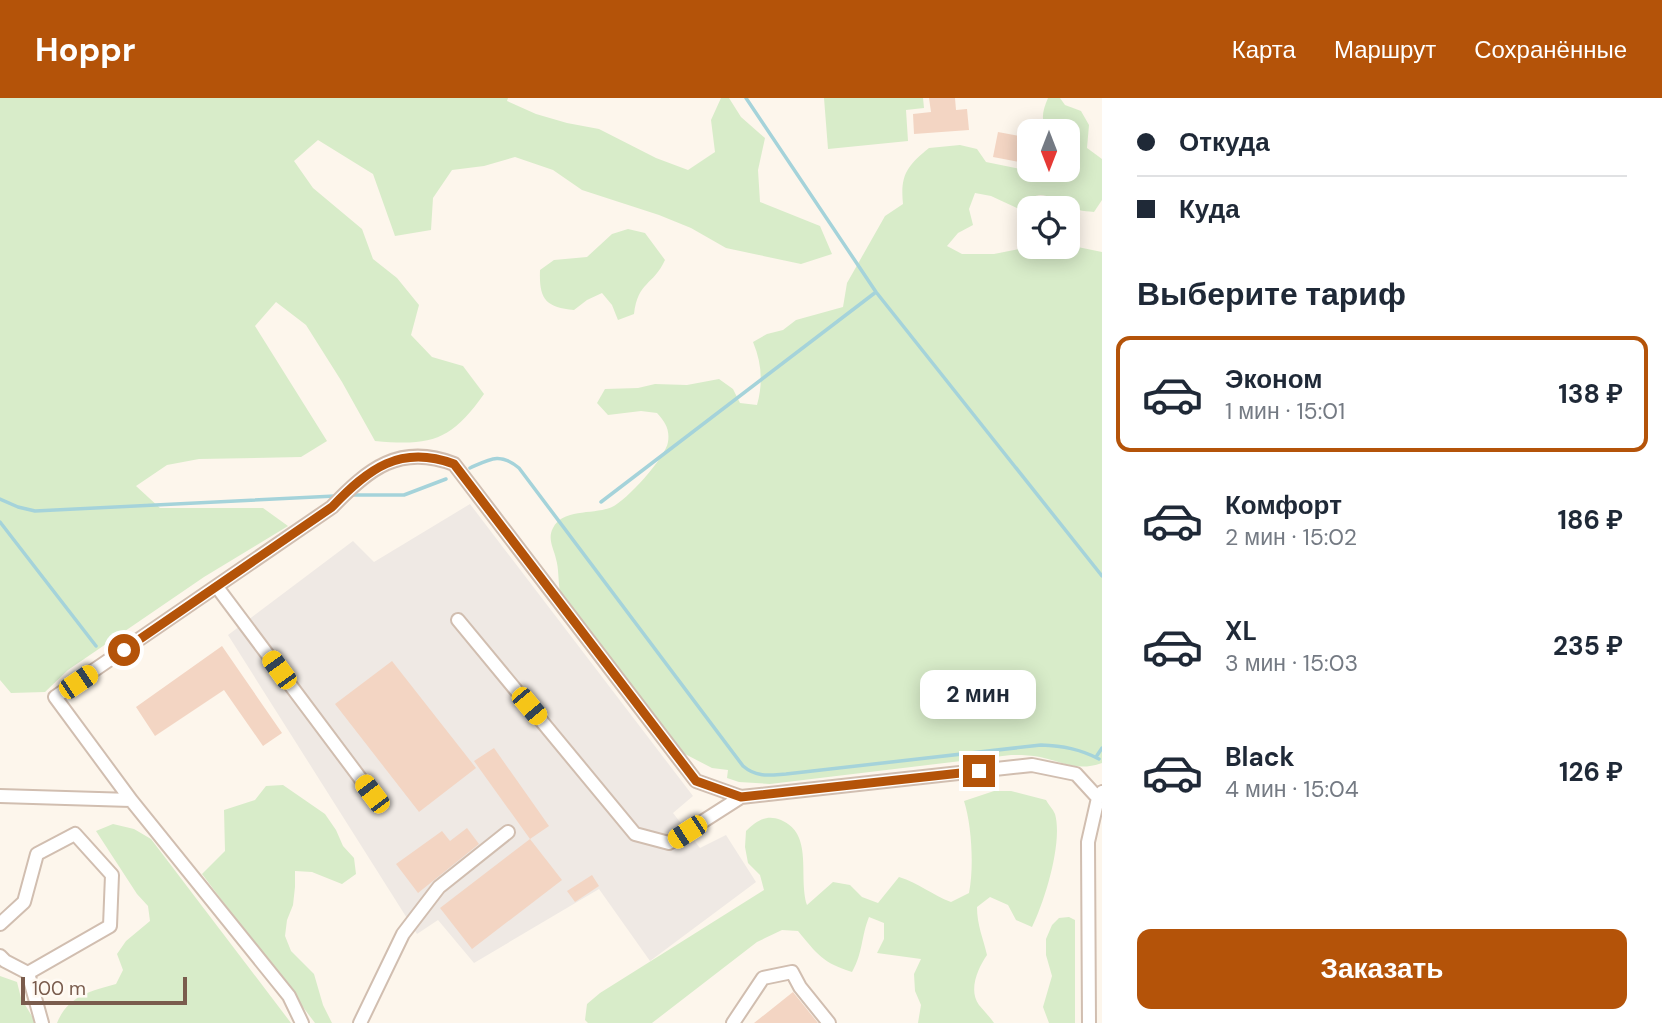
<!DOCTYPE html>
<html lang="ru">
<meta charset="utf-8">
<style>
body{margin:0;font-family:"DM Sans",sans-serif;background:#f6f6f7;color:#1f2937;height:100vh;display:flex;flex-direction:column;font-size:26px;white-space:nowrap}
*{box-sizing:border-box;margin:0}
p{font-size:23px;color:#747a83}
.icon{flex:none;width:38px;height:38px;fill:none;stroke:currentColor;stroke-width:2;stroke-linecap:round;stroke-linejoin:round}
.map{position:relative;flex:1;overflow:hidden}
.sheet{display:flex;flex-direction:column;background:#fff;width:560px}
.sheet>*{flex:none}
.hud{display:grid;align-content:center;height:154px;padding:0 35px;background:#fff}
.needle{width:46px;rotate:180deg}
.controls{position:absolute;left:1017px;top:21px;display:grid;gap:14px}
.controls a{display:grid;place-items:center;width:63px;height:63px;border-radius:14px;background:#fff;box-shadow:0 4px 18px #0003;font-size:35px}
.scale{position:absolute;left:21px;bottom:18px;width:166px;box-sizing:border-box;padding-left:7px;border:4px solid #7a5c4d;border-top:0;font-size:19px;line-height:24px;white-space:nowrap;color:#7a5c4d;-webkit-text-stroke:5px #fffaf3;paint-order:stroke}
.end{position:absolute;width:32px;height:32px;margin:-16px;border:9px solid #b45309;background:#fff;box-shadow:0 0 0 4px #fff}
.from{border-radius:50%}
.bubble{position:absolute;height:49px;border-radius:14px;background:#fff;box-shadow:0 4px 18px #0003;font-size:23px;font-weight:700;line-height:49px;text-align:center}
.car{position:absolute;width:21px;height:42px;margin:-21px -10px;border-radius:9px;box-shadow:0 0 5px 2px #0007;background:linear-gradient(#f5c518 24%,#345 0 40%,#f5c518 0 76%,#345 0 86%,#f5c518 0)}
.hud b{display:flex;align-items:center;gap:24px;height:66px;font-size:26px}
.hud b+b{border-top:2px solid #e0e1e3}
.hud i{width:18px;height:18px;background:#1f2937}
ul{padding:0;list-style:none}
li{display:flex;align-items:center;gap:21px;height:116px;margin:0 14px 10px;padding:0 21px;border:4px solid transparent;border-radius:14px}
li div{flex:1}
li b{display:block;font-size:26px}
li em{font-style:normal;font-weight:700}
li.active{border-color:#b45309}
li>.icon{width:63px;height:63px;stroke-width:1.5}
h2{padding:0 35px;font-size:32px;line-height:84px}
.action{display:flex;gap:14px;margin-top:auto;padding:14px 35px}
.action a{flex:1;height:80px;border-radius:14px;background:#b45309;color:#fff;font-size:28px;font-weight:700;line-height:80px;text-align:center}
header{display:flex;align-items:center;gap:42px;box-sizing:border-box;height:98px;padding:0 35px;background:#b45309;color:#fff}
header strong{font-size:33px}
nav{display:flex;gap:38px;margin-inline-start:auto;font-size:24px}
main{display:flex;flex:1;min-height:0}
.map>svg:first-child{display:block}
.industrial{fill:#efe9e4}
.green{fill:#d8ecc9}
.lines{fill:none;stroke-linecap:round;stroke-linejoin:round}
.stream{stroke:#a5d3da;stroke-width:3.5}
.building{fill:#f3d5c3}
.minor-casing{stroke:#d1beb0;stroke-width:16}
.minor{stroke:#fff;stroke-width:12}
.route{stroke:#b45309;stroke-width:9}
</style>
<header>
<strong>Hoppr</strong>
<nav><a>Карта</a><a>Маршрут</a><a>Сохранённые</a></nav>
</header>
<main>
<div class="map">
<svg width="1102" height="925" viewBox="0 0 1102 925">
<rect width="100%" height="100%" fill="#fdf6ec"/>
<path class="industrial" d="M470 406 693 698 673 715 700 750 726 737 756 784 650 863 599 791 474 865 438 822 417 836 228 537 353 443 374 464Z"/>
<path class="green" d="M0 0H508L507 3 536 16 567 25 599 31 656 60 688 72 715 54 711 22 721 0H729L741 19 765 40 758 72 760 104 820 128 832 156 801 166 726 150 691 130 659 117 582 92 553 72 515 59 484 68 452 72 433 100 431 132 395 138 373 76 318 42 294 63 313 90 362 131 373 161 397 180 419 207 411 237 432 259 463 268 484 296C451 343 431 348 375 343L342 284 306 227 276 204 255 228 327 343 301 359 199 361 167 367 136 388 160 410H263L288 428 204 479 68 572 45 594 11 595 0 582Z
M824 0H923L924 10 906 12 908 43 828 51Z
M1048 0H1060L1065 7 1081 13 1089 27 1087 50 1102 61V102L1094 114C1083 113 1074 112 1065 107 1042 96 1040 90 1019 111L991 98 975 95 969 111 973 127 958 135 947 148 962 156H994L1029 149 1068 147 1102 154V665C1076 674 1064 664 1040 659 1030 657 1020 657 1011 657L770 686 739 684 727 680 728 672 712 670 683 655 560 494C558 483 559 471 556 461 554 451 547 441 553 430 563 410 594 417 612 409 626 403 666 359 668 344 670 331 665 324 657 315L641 313 608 317 597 305 605 291 638 290 655 286 687 287 719 281 733 291 740 305 757 307C763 286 762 265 753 244L767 236 783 232 796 222 843 209 847 185 885 118 903 106C900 77 907 68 929 50L960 47 977 51 986 64 1036 74 1068 72V33H1047C1040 21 1043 12 1048 0Z
M628 131 645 135 665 162C653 188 638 183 634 216L618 222 612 207 602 195 587 202 574 212C545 209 539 201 540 172L554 162 587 159 612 136Z
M283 687 325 716 336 732 343 748 354 760 356 776 342 786 312 774 295 773V789L293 807 287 822 285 838 291 853 314 876 323 907 332 925H315L202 776 225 753 224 712 255 702 266 688Z
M994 693H1011L1046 702C1048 706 1053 711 1055 716 1063 744 1045 803 1032 829L1016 822 1008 807 990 799 977 809C977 827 983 840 987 857 978 870 968 892 979 907 984 913 990 919 994 925H918L921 907 915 893 914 876 921 861 877 855 884 841V825L869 819C861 839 863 855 852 874 823 865 817 856 798 833L782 832 757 844 652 925H588L585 922 587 906 600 895 764 792 760 777 748 765 745 749 746 733C756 723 766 716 781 722 814 736 798 778 807 807L833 784 850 787 862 799 878 805 899 779C919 785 932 797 951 804L969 795C974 770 972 728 964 703Z
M113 726 134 731 151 741 291 925H57C68 898 90 893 116 886L123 872 117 856 126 843 150 823 148 808 137 796 96 733Z
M1069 819 1075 822V925H1049L1043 909 1052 878 1046 857V841L1052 827 1059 820Z
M0 878 17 884 21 900 36 925H0Z"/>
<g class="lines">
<path class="stream" d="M746 0 876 194 1102 478
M470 370C490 361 500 354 519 370L743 668C757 680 770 677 786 676L1041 647C1063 648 1080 651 1099 661
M352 397H404L446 381
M0 401 18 409 35 413 335 398
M601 404 876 194
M0 424 96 548
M1096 659 1102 650"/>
</g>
<path class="building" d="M929 0H955L956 12 967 11 969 32 914 36 913 16 931 14Z
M998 34 1029 40V66L993 59Z
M222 548 282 635 263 648 224 592 155 638 136 609Z
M392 563 476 670 419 714 335 606Z
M494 650 549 728 530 741 562 782 472 851 440 810 530 741 474 663Z
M467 730 479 746 418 795 396 766 442 733 450 743Z
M592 777 599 788 575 804 567 793Z
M793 894 818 925H754Z"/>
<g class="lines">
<g class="minor-casing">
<path id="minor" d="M217 489 372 696
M458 522 635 736 669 745 741 699
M0 698 131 702 55 599 332 409C368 371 400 345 454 366L696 683 741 699 1032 667 1076 676 1098 700
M131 702 289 898 302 925
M0 826 24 804 37 756 75 736 112 777 110 828 28 875
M0 858 5 863 28 875 42 925
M360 925 403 836 439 789 508 734
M733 925 763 880 792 874 800 889 829 925
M1089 925 1088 744 1098 700 1102 694"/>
</g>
<use href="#minor" class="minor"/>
</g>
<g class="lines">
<path class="route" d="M124 552 332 409C368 371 400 346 454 366L696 683 741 699 979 673"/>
</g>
</svg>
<div class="controls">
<a><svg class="needle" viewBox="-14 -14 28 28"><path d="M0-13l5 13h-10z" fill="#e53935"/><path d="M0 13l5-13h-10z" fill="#747a83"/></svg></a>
<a><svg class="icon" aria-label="locate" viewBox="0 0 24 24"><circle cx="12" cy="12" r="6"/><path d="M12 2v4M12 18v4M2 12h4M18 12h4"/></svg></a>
</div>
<div class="scale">100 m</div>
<i class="end from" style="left:124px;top:552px"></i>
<i class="end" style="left:979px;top:673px"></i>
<div class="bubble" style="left:920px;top:572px;width:116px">2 мин</div>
<i class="car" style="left:279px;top:572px;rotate:324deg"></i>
<i class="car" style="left:78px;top:584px;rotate:56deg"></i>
<i class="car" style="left:529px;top:608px;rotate:140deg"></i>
<i class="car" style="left:372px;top:696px;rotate:323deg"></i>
<i class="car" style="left:687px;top:734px;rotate:237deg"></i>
</div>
<section class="sheet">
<div class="hud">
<b><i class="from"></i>Откуда</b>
<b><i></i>Куда</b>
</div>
<h2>Выберите тариф</h2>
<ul>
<li class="active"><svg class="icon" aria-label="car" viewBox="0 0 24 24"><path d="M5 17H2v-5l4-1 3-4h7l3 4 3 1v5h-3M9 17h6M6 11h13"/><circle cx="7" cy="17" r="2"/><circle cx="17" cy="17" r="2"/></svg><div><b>Эконом</b><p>1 мин · 15:01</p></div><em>138 ₽</em></li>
<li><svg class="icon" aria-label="car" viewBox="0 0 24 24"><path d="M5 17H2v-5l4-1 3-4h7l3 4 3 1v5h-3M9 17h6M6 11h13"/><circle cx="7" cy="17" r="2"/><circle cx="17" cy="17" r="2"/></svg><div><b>Комфорт</b><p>2 мин · 15:02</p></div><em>186 ₽</em></li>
<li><svg class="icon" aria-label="car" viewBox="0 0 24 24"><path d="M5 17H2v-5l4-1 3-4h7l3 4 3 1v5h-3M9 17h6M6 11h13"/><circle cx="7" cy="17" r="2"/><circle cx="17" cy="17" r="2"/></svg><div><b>XL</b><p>3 мин · 15:03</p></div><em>235 ₽</em></li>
<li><svg class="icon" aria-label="car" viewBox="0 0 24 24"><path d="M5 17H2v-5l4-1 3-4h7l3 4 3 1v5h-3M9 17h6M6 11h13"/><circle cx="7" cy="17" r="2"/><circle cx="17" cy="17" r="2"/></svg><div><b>Black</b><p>4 мин · 15:04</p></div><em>126 ₽</em></li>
</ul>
<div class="action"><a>Заказать</a></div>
</section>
</main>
